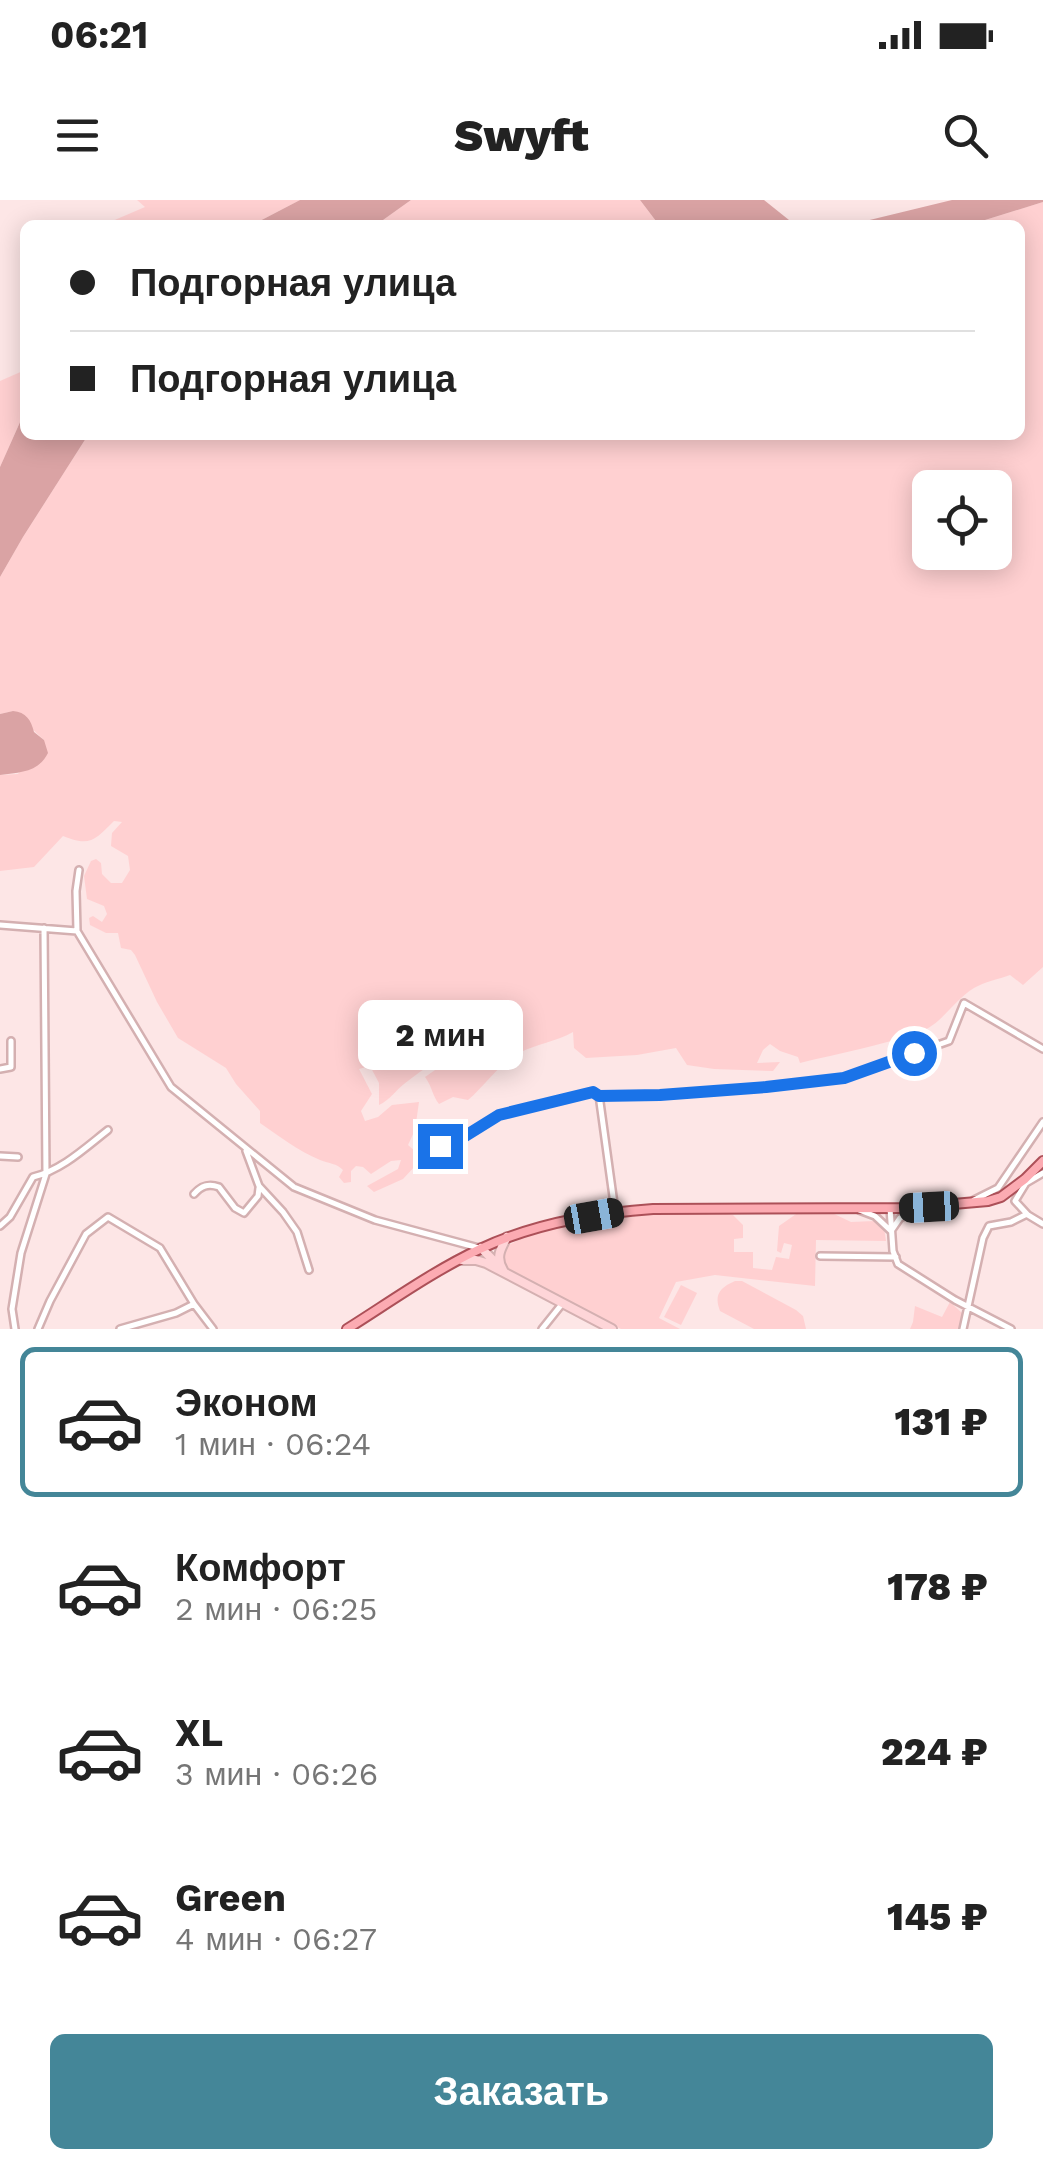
<!DOCTYPE html>
<html lang="ru">
<meta charset="utf-8">
<style>
body{margin:0;font-family:"Work Sans",sans-serif;background:#f2f2f2;color:#222;height:100vh;display:flex;flex-direction:column;font-size:38px;white-space:nowrap}
*{box-sizing:border-box;margin:0}
p{font-size:32px;color:#767676}
.icon{flex:none;width:55px;height:55px;fill:none;stroke:currentColor;stroke-width:2;stroke-linecap:round;stroke-linejoin:round}
.map{position:relative;height:1129px;overflow:hidden}
.panel{display:flex;flex-direction:column;background:#fff;flex:1}
.panel>*{flex:none}
.guide{position:absolute;left:20px;top:20px;width:1005px;height:220px;border-radius:15px;box-shadow:0 5px 25px #0003;display:grid;align-content:center;height:220px;padding:0 50px;background:#fff}
.fabs{position:absolute;left:912px;top:270px;display:grid;gap:20px}
.fabs a{display:grid;place-items:center;width:100px;height:100px;border-radius:15px;background:#fff;box-shadow:0 5px 25px #0003;font-size:50px}
.end{position:absolute;width:45px;height:45px;margin:-22px;border:12px solid #1a73e8;background:#fff;box-shadow:0 0 0 5px #fff}
.from{border-radius:50%}
.bubble{position:absolute;height:70px;border-radius:15px;background:#fff;box-shadow:0 5px 25px #0003;font-size:32px;font-weight:800;line-height:70px;text-align:center}
.car{position:absolute;width:30px;height:60px;margin:-30px -15px;border-radius:12px;box-shadow:0 0 8px 2px #0007;background:linear-gradient(#222 24%,#8ab4d8 0 40%,#222 0 76%,#8ab4d8 0 86%,#222 0)}
.guide b{display:flex;align-items:center;gap:35px;height:95px;font-size:38px}
.guide b+b{border-top:2px solid #e0e0e0}
.guide i{width:25px;height:25px;background:#222}
ul{padding:18px 0 0;list-style:none}
li{display:flex;align-items:center;gap:30px;height:150px;margin:0 20px 15px;padding:0 30px;border:5px solid transparent;border-radius:15px}
li div{flex:1}
li b{display:block;font-size:38px}
li em{font-style:normal;font-weight:800}
li.on{border-color:#448698}
li>.icon{width:90px;height:90px;stroke-width:1.5}
.primary-button{display:flex;gap:20px;margin-top:auto;padding:20px 50px}
.primary-button a{flex:1;height:115px;border-radius:15px;background:#448698;color:#fff;font-size:40px;font-weight:800;line-height:115px;text-align:center}
.status{display:flex;justify-content:space-between;align-items:center;height:70px;padding:0 50px;background:#fff;direction:ltr}
.status svg{height:28px;fill:currentColor}
header{display:flex;justify-content:space-between;align-items:center;height:130px;padding:0 50px;background:#fff;font-size:45px;font-weight:800}
.map>svg:first-child{display:block}
.green{fill:#ffd0d1;fill-rule:evenodd}
.water{fill:#daa3a4}
.lines{fill:none;stroke-linecap:round;stroke-linejoin:round}
.street-casing{stroke:#d4b0b1;stroke-width:10}
.secondary-casing{stroke:#d4b0b1;stroke-width:12}
.primary-casing{stroke:#ac5058;stroke-width:12}
.street{stroke:#fff;stroke-width:5}
.secondary{stroke:#fed5d8;stroke-width:8}
.primary{stroke:#fcabb2;stroke-width:8}
.route{stroke:#1a73e8;stroke-width:12}
</style>
<div class="status"><b>06:21</b><svg viewBox="0 0 49 12"><path d="M0 12V9h3v3zM5 12V6h3v6zM10 12V3h3v9zM15 12V0h3v12zM26 1h20v11H26zM47 4h2v5h-2z"/></svg></div>
<header><svg class="icon" aria-label="menu" viewBox="0 0 24 24"><path d="M4 6h16M4 12h16M4 18h16"/></svg>Swyft<svg class="icon" aria-label="search" viewBox="0 0 24 24"><circle cx="10" cy="10" r="6"/><path d="M15 15l6 6"/></svg></header>
<div class="map">
<svg width="1043" height="1129" viewBox="0 0 1043 1129">
<rect width="100%" height="100%" fill="#fde6e6"/>
<path class="green" d="M137 0H300L252 25H103L145 7Z
M411 0H640L659 25H376Z
M1043 2V767L1023 785 1010 775C999 779 984 782 974 788 954 800 942 824 920 832 880 846 840 853 800 863L798 857 780 851 770 844 763 850 757 863 780 862 773 871 714 869 687 865 676 848 637 855 586 858 574 848 573 832C555 842 537 844 521 852 500 862 485 886 468 900L453 897 439 904C432 895 432 886 425 877L474 843 488 844 492 848 503 834 517 836 523 828 495 821 508 817 515 808 508 806 496 809 491 817 494 827C486 836 477 838 466 843 445 855 424 868 404 884 395 891 390 900 379 905V883L370 866 359 869 372 894 361 911 365 921 378 917 392 905 419 902 415 930 408 945 415 951 416 965 403 979 374 992 367 986 398 969 401 960 391 961 371 974 363 967 356 966 351 971V982L344 983 339 977 343 970C336 963 330 964 320 960 298 951 279 936 260 923V911L236 884 226 868 178 838 157 802 135 755 131 750 121 748 118 733H106L90 725 89 718 93 716 102 722 107 714 104 706 87 699 84 676 91 661 96 659 101 663 102 674 111 683H122L130 670 128 656 111 646 112 633 122 622 114 621C95 640 90 647 63 636L34 667 0 671V575L18 574 44 540 13 511 0 514V377L23 337 88 235H1020V25H969ZM930 288H995V352H930Z
M25 170V211L0 267V181Z
M799 1012H830L851 1022 875 1021 884 1027 886 1041 816 1040 815 1086 715 1075 676 1082 659 1118 680 1129H621L509 1070 501 1060 505 1047 528 1035 579 1022 637 1015 723 1013 733 1015 743 1025V1038L734 1039V1052H753V1068L772 1070 776 1057 789 1059 792 1045 784 1043 781 1053 777 1051 779 1026Z
M735 1081H742L796 1110 803 1116 806 1129H754L720 1111C714 1095 719 1088 735 1081Z
M681 1085 697 1093 681 1125 664 1117Z
M950 1102 962 1113 961 1129H910L913 1122 915 1106 942 1117Z"/>
<path class="water" d="M300 0H411L376 25H252Z
M640 0H764L789 20 806 25H659Z
M952 0H1043V2L969 25H849Z
M25 211V235H88L23 337 0 377V267Z
M13 511C26 512 31 520 34 532L44 540 48 553C38 573 20 572 0 575V514Z"/>
<g class="lines">
<g class="street-casing">
<path id="street" d="M79 670 76 691 77 731 171 887 294 987 375 1020 479 1048
M0 725 77 731
M0 869 11 867V841
M599 895 615 1011
M440 946 462 938 499 915 593 892 599 895H660L766 887 844 878 949 841 964 803 1043 849
M246 951 259 986 283 1012 297 1032 309 1070
M0 956 18 957
M194 994C201 986 208 983 219 987L235 1008 244 1013 258 996 259 988
M974 1000 998 988 1043 922
M890 1008 893 1051 898 1064 955 1100 1011 1129
M859 1010 875 1016 891 1031 900 1018 916 1011
M1028 1015 1043 1024
M0 1026 10 1017 33 977C62 970 85 948 108 930
M820 1056 896 1057
M15 1129 12 1109 21 1053 46 974 44 728
M38 1129 50 1101 86 1034 108 1017 160 1048 194 1104 213 1129
M120 1129 176 1113 194 1104
M542 1129 562 1104
M963 1129 983 1038 989 1026 1011 1022 1027 1014 1015 1001 1026 983 1043 973"/>
</g>
<g class="secondary-casing">
<path id="secondary" d="M481 1048 499 1066
M462 1060H476L486 1063 612 1129
M503 1070C495 1057 501 1048 507 1037"/>
</g>
<g class="primary-casing">
<path id="primary" d="M347 1129C390 1102 433 1071 480 1049 533 1024 595 1013 653 1009L907 1008 988 1001 1001 997 1025 979 1043 961"/>
</g>
<use href="#street" class="street"/>
<use href="#secondary" class="secondary"/>
<use href="#primary" class="primary"/>
</g>
<g class="lines">
<path class="route" d="M440 946 462 938 499 915 593 892 599 896 660 895 766 887 844 878 914 853"/>
</g>
</svg>
<div class="fabs">
<a><svg class="icon" aria-label="locate" viewBox="0 0 24 24"><circle cx="12" cy="12" r="6"/><path d="M12 2v4M12 18v4M2 12h4M18 12h4"/></svg></a>
</div>
<i class="end from" style="left:914px;top:853px"></i>
<i class="end" style="left:440px;top:946px"></i>
<div class="bubble" style="left:358px;top:800px;width:165px">2 мин</div>
<i class="car" style="left:929px;top:1007px;rotate:267deg"></i>
<i class="car" style="left:594px;top:1016px;rotate:80deg"></i>
<div class="guide">
<b><i class="from"></i>Подгорная улица</b>
<b><i></i>Подгорная улица</b>
</div>
</div>
<section class="panel">
<ul>
<li class="on"><svg class="icon" aria-label="car" viewBox="0 0 24 24"><path d="M5 17H2v-5l4-1 3-4h7l3 4 3 1v5h-3M9 17h6M6 11h13"/><circle cx="7" cy="17" r="2"/><circle cx="17" cy="17" r="2"/></svg><div><b>Эконом</b><p>1 мин · 06:24</p></div><em>131 ₽</em></li>
<li><svg class="icon" aria-label="car" viewBox="0 0 24 24"><path d="M5 17H2v-5l4-1 3-4h7l3 4 3 1v5h-3M9 17h6M6 11h13"/><circle cx="7" cy="17" r="2"/><circle cx="17" cy="17" r="2"/></svg><div><b>Комфорт</b><p>2 мин · 06:25</p></div><em>178 ₽</em></li>
<li><svg class="icon" aria-label="car" viewBox="0 0 24 24"><path d="M5 17H2v-5l4-1 3-4h7l3 4 3 1v5h-3M9 17h6M6 11h13"/><circle cx="7" cy="17" r="2"/><circle cx="17" cy="17" r="2"/></svg><div><b>XL</b><p>3 мин · 06:26</p></div><em>224 ₽</em></li>
<li><svg class="icon" aria-label="car" viewBox="0 0 24 24"><path d="M5 17H2v-5l4-1 3-4h7l3 4 3 1v5h-3M9 17h6M6 11h13"/><circle cx="7" cy="17" r="2"/><circle cx="17" cy="17" r="2"/></svg><div><b>Green</b><p>4 мин · 06:27</p></div><em>145 ₽</em></li>
</ul>
<div class="primary-button"><a>Заказать</a></div>
</section>
